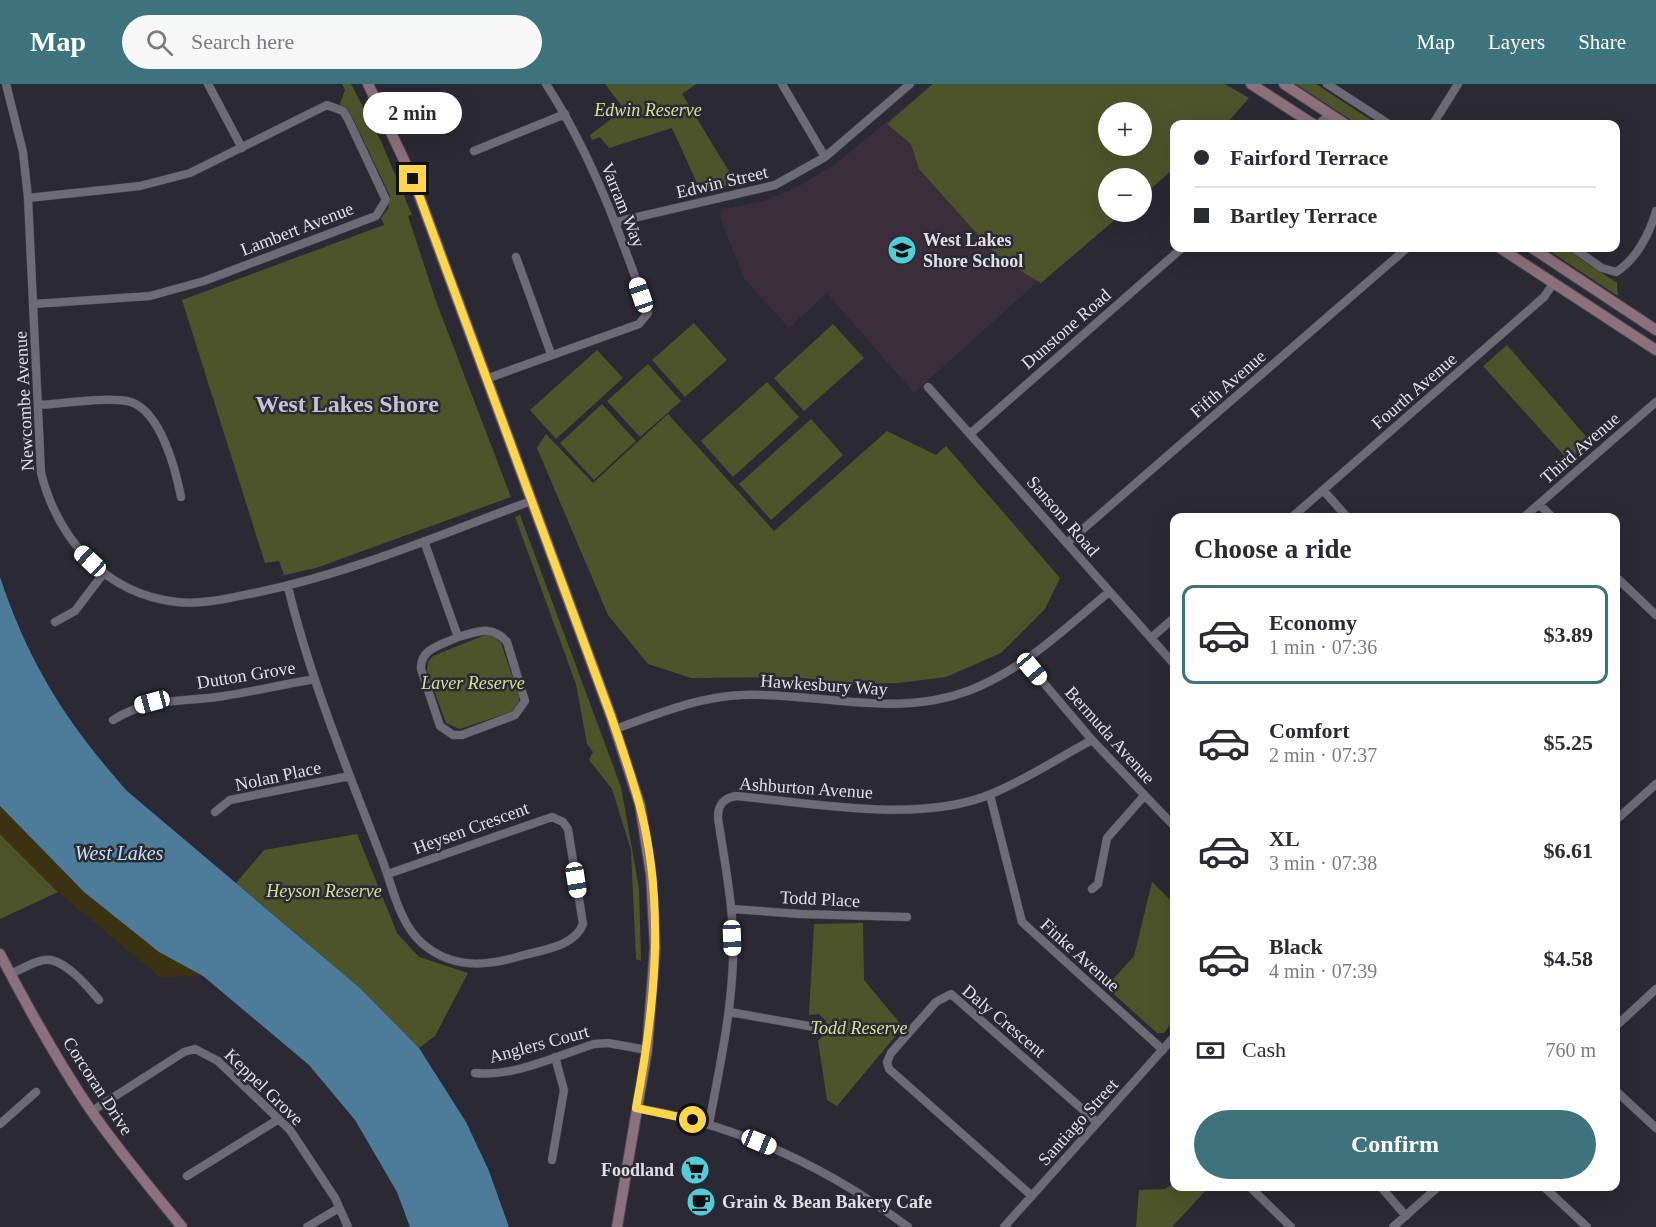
<!DOCTYPE html>
<meta charset="utf-8">
<style>
body{margin:0;font-family:Georgia,serif;background:#f7f7f7;color:#2b2b33;height:100vh;display:flex;flex-direction:column;font-size:22px;white-space:nowrap}
*{box-sizing:border-box;margin:0}
p{font-size:20px;color:#7c7c81}
.icon{flex:none;width:33px;height:33px;fill:none;stroke:currentColor;stroke-width:2;stroke-linecap:round;stroke-linejoin:round}
.map{position:relative;flex:1;overflow:hidden}
.drawer{position:absolute;left:1170px;top:429px;width:450px;height:678px;display:flex;flex-direction:column;background:#fff;border-radius:12px;box-shadow:0 6px 24px #0002}
.drawer>*{flex:none}
.guide{position:absolute;left:1170px;top:36px;width:450px;height:132px;border-radius:12px;box-shadow:0 6px 24px #0002;display:grid;align-content:center;height:132px;padding:0 24px;background:#fff}
.buttons{position:absolute;left:1098px;top:18px;display:grid;gap:12px}
.buttons a{display:grid;place-items:center;width:54px;height:54px;border-radius:50%;background:#fff;box-shadow:0 6px 24px #0002;font-size:30px}
.end{position:absolute;width:27px;height:27px;margin:-14px;border:8px solid #ffd54a;background:#111;box-shadow:0 0 0 3px #111}
.from{border-radius:50%}
.bubble{position:absolute;height:42px;border-radius:21px;background:#fff;box-shadow:0 6px 24px #0002;font-size:20px;font-weight:800;line-height:42px;text-align:center}
.car{position:absolute;width:18px;height:36px;margin:-18px -9px;border-radius:8px;box-shadow:0 0 4px 2px #0007;background:linear-gradient(#fff 24%,#345 0 40%,#fff 0 76%,#345 0 86%,#fff 0)}
.guide b{display:flex;align-items:center;gap:21px;height:57px;font-size:22px}
.guide b+b{border-top:2px solid #e1e1e2}
.guide i{width:15px;height:15px;background:#2b2b33}
ul{padding:0;list-style:none}
li{display:flex;align-items:center;gap:18px;height:99px;margin:0 12px 9px;padding:0 12px;border:3px solid transparent;border-radius:12px}
li div{flex:1}
li b{display:block;font-size:22px}
li em{font-style:normal;font-weight:800}
li.on{border-color:#3d737c}
li>.icon{width:54px;height:54px;stroke-width:1.5}
h2{padding:0 24px;font-size:27px;line-height:72px}
.pay{display:flex;align-items:center;gap:15px;height:66px;padding:0 24px;font-size:22px}
.pay p{margin-inline-start:auto}
.primary-button{display:flex;gap:12px;margin-top:auto;padding:12px 24px}
.primary-button a{flex:1;height:69px;border-radius:36px;background:#3d737c;color:#fff;font-size:24px;font-weight:800;line-height:69px;text-align:center}
header{display:flex;align-items:center;gap:36px;box-sizing:border-box;height:84px;padding:0 30px;background:#3d737c;color:#fff}
header strong{font-size:28px}
nav{display:flex;gap:33px;margin-inline-start:auto;font-size:21px}
.search{width:420px;height:54px;background:#f7f7f7;display:flex;align-items:center;gap:15px;box-sizing:border-box;padding:0 21px;border-radius:33px;color:#7c7c81;font-size:22px}
.map>svg:first-child{display:block}
.education{fill:#3b2d3a}
.green{fill:#4e542a;fill-rule:evenodd}
.sand{fill:#3a3211}
.water{fill:#4d7b9a}
.lines{fill:none;stroke-linecap:round;stroke-linejoin:round}
.street-casing{stroke:#494751;stroke-width:9}
.secondary-casing{stroke:#494751;stroke-width:12}
.street{stroke:#6d6b78;stroke-width:8}
.secondary{stroke:#8c707b;stroke-width:10}
.route{stroke:#ffd54a;stroke-width:8}
.labels{text-anchor:middle;dominant-baseline:central;stroke-width:5;stroke-linejoin:round;paint-order:stroke}
.park-label{font-size:18px;font-style:italic;fill:#d3e094;stroke:#2b2934}
.street-label{font-size:18px;fill:#e0dfe6;stroke:#2b2934}
.poi-label{font-size:18px;font-weight:bold;fill:#e0dfe6;stroke:#2b2934;text-anchor:start}
.water-label{font-size:20px;font-style:italic;fill:#c4e0f3;stroke:#2b2934}
.district-label{font-size:24px;font-weight:bold;fill:#c5c3d2;stroke:#2b2934}
</style>
<header>
<strong>Map</strong>
<div class="search"><svg class="icon" aria-label="search" viewBox="0 0 24 24"><circle cx="10" cy="10" r="6"/><path d="M15 15l6 6"/></svg>Search here</div>
<nav><a>Map</a><a>Layers</a><a>Share</a></nav>
</header>
<div class="map">
<svg width="1656" height="1143" viewBox="0 0 1656 1143">
<rect width="100%" height="100%" fill="#2b2934"/>
<path class="education" d="M932 0H1014L1108 128H1115L914 309 827 209 789 244 745 196 721 136 720 126 767 116 799 102 838 78Z"/>
<path class="green" d="M342 0H351L381 57 412 131 408 132 437 220 511 413 316 484 284 491 279 477 265 479 182 216 384 141 381 134 388 125 390 112 353 34 340 20 345 6Z
M605 0H696L682 10 736 99 701 108 672 44 609 64 600 53 592 56 590 51 624 25Z
M933 0H1225L1249 14 1226 40H1174V84L1142 113V94H1108V128H1124L1041 199 998 173 919 85 911 60 887 40ZM1108 28H1142V62H1108Z
M1296 0H1316L1377 40H1357Z
M1545 164H1564L1617 199 1618 212Z
M694 239 727 276 685 313 652 276Z
M833 240 864 274 804 327 774 294Z
M1507 261 1590 357 1568 376 1483 282Z
M597 266 623 294 556 355 530 326Z
M648 280 681 317 640 353 607 317Z
M767 298 799 333 733 393 701 357Z
M602 320 636 357 594 396 560 359Z
M668 330 774 447 887 347 936 371 946 362 1060 494 1045 525 1001 569 946 593 899 599 854 600 794 593 691 594 648 580 608 531 537 364 546 350 593 399Z
M811 335 843 371 771 436 739 400Z
M520 431 621 703 639 804 641 877 636 875 631 766 612 705 589 676 593 668 587 660 576 600 515 433Z
M485 551 494 552 501 559 519 612V621L511 628 460 645 446 639 427 587 428 578 433 572Z
M0 750 58 808 0 835Z
M357 750 397 849 419 873 468 889 435 952 419 964 360 904 236 799 264 766Z
M1152 798 1174 819V936L1164 949H1157L1106 903 1134 872Z
M863 839 864 896 903 943 837 1022 827 1016 818 957 826 948V937L819 930 809 931 814 840Z
M1174 1099V1102L1209 1103 1172 1143H1136L1139 1106 1165 1105Z"/>
<path class="sand" d="M0 722 84 808 159 868 203 892 160 893 58 808 0 750Z"/>
<path class="water" d="M0 493C29 580 66 638 127 707L360 904 419 964 466 1038 489 1087 509 1143H410L397 1108 355 1036 309 981 203 892 159 868 84 808 0 722Z"/>
<g class="lines">
<g class="street-casing">
<path id="street" d="M6 0 23 68 28 114 41 389C58 455 105 510 177 518 203 521 229 514 254 509 349 490 439 451 531 417
M208 0 242 64
M782 0 825 73
M1327 0 1389 40
M1319 40 1330 30
M1433 40 1458 0
M474 67 565 30
M28 114 140 102 190 89 327 21 343 27 348 35 386 116 376 132 204 197 150 212 34 220
M616 138 775 101 825 73 910 0
M1573 164 1602 184 1616 188C1636 176 1650 149 1656 127
M516 173 551 270
M486 295 639 240 648 229C620 149 592 71 546 0
M928 303 1174 580
M38 321C61 320 110 312 131 318 161 328 176 387 181 413
M970 350 1182 164
M1323 406 1348 434
M1539 420 1553 434
M1291 434 1544 213 1553 200
M1523 434 1656 318
M424 457 458 553C442 561 420 564 421 585L440 642 453 651H462L515 631 525 617 507 558C492 540 477 548 458 553
M1067 459 1407 164
M1616 493 1656 531
M288 503C310 594 346 682 380 770 392 799 398 839 423 860 451 884 484 883 517 873 539 866 574 864 583 840L568 745 563 738 552 733 388 790
M55 538 75 527 103 490
M1151 554 1174 534
M1026 578 1092 656 1174 742
M113 636C152 612 181 619 224 612 255 607 285 600 315 595
M615 645C657 630 697 613 742 611 819 608 893 635 968 607 1023 586 1064 545 1109 508
M990 711 1022 838 1163 966
M215 728 230 716 350 692
M1616 736 1656 700
M1092 805 1098 800 1107 754 1144 712
M732 825 800 830 907 833
M11 890C22 885 39 874 51 876 69 880 88 903 99 916
M730 928 814 943
M1616 942 1656 905
M475 989C515 993 556 972 594 960L608 959 647 966
M1616 1007 1656 1044
M636 1024C735 1040 827 1083 908 1143
M92 1027 184 968 195 965 218 977 290 1046 335 1114 348 1143
M0 1040 36 1008
M709 1040C719 986 731 932 733 876 735 829 725 781 718 734 718 721 723 714 736 712 812 719 920 740 991 710 1026 696 1058 674 1092 656
M552 1076 564 1006 555 973
M187 1092 279 1035
M1249 1102 1291 1143
M1380 1102 1406 1132
M1543 1102 1587 1143
M1032 1112 889 985 887 978 891 969 936 918 951 910 1097 1038
M307 1143 339 1124
M1004 1143 1174 953
M1393 1143 1439 1102"/>
</g>
<g class="secondary-casing">
<path id="secondary" d="M368 0 413 95 611 632 640 721 651 791 655 864 647 966 617 1143
M1251 0 1313 40
M1284 0 1345 40
M1500 164 1656 266
M1532 164 1656 246
M0 870C28 924 58 978 92 1028 120 1068 151 1105 182 1143"/>
</g>
<use href="#street" class="street"/>
<use href="#secondary" class="secondary"/>
</g>
<g class="lines">
<path class="route" d="M413 95 611 632C621 661 631 690 639 719 666 819 655 924 636 1024L693 1036"/>
</g>
<defs>
<g id="school-disc" transform="scale(1.5)"><circle r="9.5" fill="#52ccd6" stroke="#2b2934"/><path d="M0-5L7-2L0 1L-7-2ZM-4 1L0 2.5L4 1V4Q0 6-4 4Z" fill="#111"/></g>
<g id="supermarket-disc" transform="scale(1.5)"><circle r="9.5" fill="#52ccd6" stroke="#2b2934"/><path d="M-6-5.5h2.5l.6 2H6L4.5 2H-2.5L-4.4-4H-6ZM-1.5 3.2a1.3 1.3 0 1 0 .1 0ZM3 3.2a1.3 1.3 0 1 0 .1 0Z" fill="#111"/></g>
<g id="cafe-disc" transform="scale(1.5)"><circle r="9.5" fill="#52ccd6" stroke="#2b2934"/><path d="M-5.5-4.5H6V0H3Q3 3.5 0 3.5H-2.5Q-5.5 3.5-5.5 0ZM3-3.2v2h1.7v-2ZM-6 4.5H4V6H-6Z" fill="#111"/></g>
</defs>
<g fill-rule="evenodd">
<use href="#school-disc" x="902" y="166"/>
<use href="#supermarket-disc" x="695" y="1086"/>
<use href="#cafe-disc" x="701" y="1118"/>
</g>
<g class="labels">
<g class="park-label">
<text x="648" y="26">Edwin Reserve</text>
<text x="473" y="599">Laver Reserve</text>
<text x="324" y="807">Heyson Reserve</text>
<text x="859" y="944">Todd Reserve</text>
</g>
<g class="street-label">
<text transform="translate(722 98) rotate(-13)">Edwin Street</text>
<text transform="translate(623 121) rotate(68)">Varram Way</text>
<text transform="translate(297 145) rotate(-21)">Lambert Avenue</text>
<text transform="translate(1066 245) rotate(-41)">Dunstone Road</text>
<text transform="translate(1228 300) rotate(-41)">Fifth Avenue</text>
<text transform="translate(1414 307) rotate(-41)">Fourth Avenue</text>
<text transform="translate(24 317) rotate(-93)">Newcombe Avenue</text>
<text transform="translate(1580 364) rotate(-41)">Third Avenue</text>
<text transform="translate(1063 432) rotate(49)">Sansom Road</text>
<text transform="translate(246 591) rotate(-9)">Dutton Grove</text>
<text transform="translate(824 601) rotate(4)">Hawkesbury Way</text>
<text transform="translate(1110 651) rotate(48)">Bermuda Avenue</text>
<text transform="translate(278 692) rotate(-12)">Nolan Place</text>
<text transform="translate(806 704) rotate(4)">Ashburton Avenue</text>
<text transform="translate(471 744) rotate(-20)">Heysen Crescent</text>
<text transform="translate(820 815) rotate(3)">Todd Place</text>
<text transform="translate(1080 871) rotate(42)">Finke Avenue</text>
<text transform="translate(1004 937) rotate(40)">Daly Crescent</text>
<text transform="translate(539 960) rotate(-15)">Anglers Court</text>
<text transform="translate(98 1002) rotate(57)">Corcoran Drive</text>
<text transform="translate(264 1003) rotate(44)">Keppel Grove</text>
<text transform="translate(1078 1038) rotate(-48)">Santiago Street</text>
</g>
<g class="poi-label">
<text x="923" y="156">West Lakes<tspan x="923" dy="21">Shore School</tspan></text>
<text x="674" y="1086" text-anchor="end">Foodland</text>
<text x="722" y="1118">Grain &amp; Bean Bakery Cafe</text>
</g>
<g class="water-label">
<text x="119" y="769">West Lakes</text>
</g>
<g class="district-label">
<text x="347" y="320">West Lakes Shore</text>
</g>
</g>
</svg>
<div class="buttons">
<a>+</a>
<a>−</a>
</div>
<i class="end from" style="left:693px;top:1036px"></i>
<i class="end" style="left:413px;top:95px"></i>
<div class="bubble" style="left:363px;top:8px;width:99px">2 min</div>
<i class="car" style="left:641px;top:211px;rotate:341deg"></i>
<i class="car" style="left:90px;top:477px;rotate:313deg"></i>
<i class="car" style="left:1032px;top:585px;rotate:140deg"></i>
<i class="car" style="left:152px;top:618px;rotate:255deg"></i>
<i class="car" style="left:576px;top:796px;rotate:171deg"></i>
<i class="car" style="left:732px;top:854px;rotate:178deg"></i>
<i class="car" style="left:759px;top:1058px;rotate:112deg"></i>
<div class="guide">
<b><i class="from"></i>Fairford Terrace</b>
<b><i></i>Bartley Terrace</b>
</div>
<section class="drawer">
<h2>Choose a ride</h2>
<ul>
<li class="on"><svg class="icon" aria-label="car" viewBox="0 0 24 24"><path d="M5 17H2v-5l4-1 3-4h7l3 4 3 1v5h-3M9 17h6M6 11h13"/><circle cx="7" cy="17" r="2"/><circle cx="17" cy="17" r="2"/></svg><div><b>Economy</b><p>1 min · 07:36</p></div><em>$3.89</em></li>
<li><svg class="icon" aria-label="car" viewBox="0 0 24 24"><path d="M5 17H2v-5l4-1 3-4h7l3 4 3 1v5h-3M9 17h6M6 11h13"/><circle cx="7" cy="17" r="2"/><circle cx="17" cy="17" r="2"/></svg><div><b>Comfort</b><p>2 min · 07:37</p></div><em>$5.25</em></li>
<li><svg class="icon" aria-label="car" viewBox="0 0 24 24"><path d="M5 17H2v-5l4-1 3-4h7l3 4 3 1v5h-3M9 17h6M6 11h13"/><circle cx="7" cy="17" r="2"/><circle cx="17" cy="17" r="2"/></svg><div><b>XL</b><p>3 min · 07:38</p></div><em>$6.61</em></li>
<li><svg class="icon" aria-label="car" viewBox="0 0 24 24"><path d="M5 17H2v-5l4-1 3-4h7l3 4 3 1v5h-3M9 17h6M6 11h13"/><circle cx="7" cy="17" r="2"/><circle cx="17" cy="17" r="2"/></svg><div><b>Black</b><p>4 min · 07:39</p></div><em>$4.58</em></li>
</ul>
<div class="pay"><svg class="icon" aria-label="cash" viewBox="0 0 24 24"><path d="M3 7h18v10H3z"/><circle cx="12" cy="12" r="2"/></svg>Cash<p>760 m</p></div>
<div class="primary-button"><a>Confirm</a></div>
</section>
</div>
